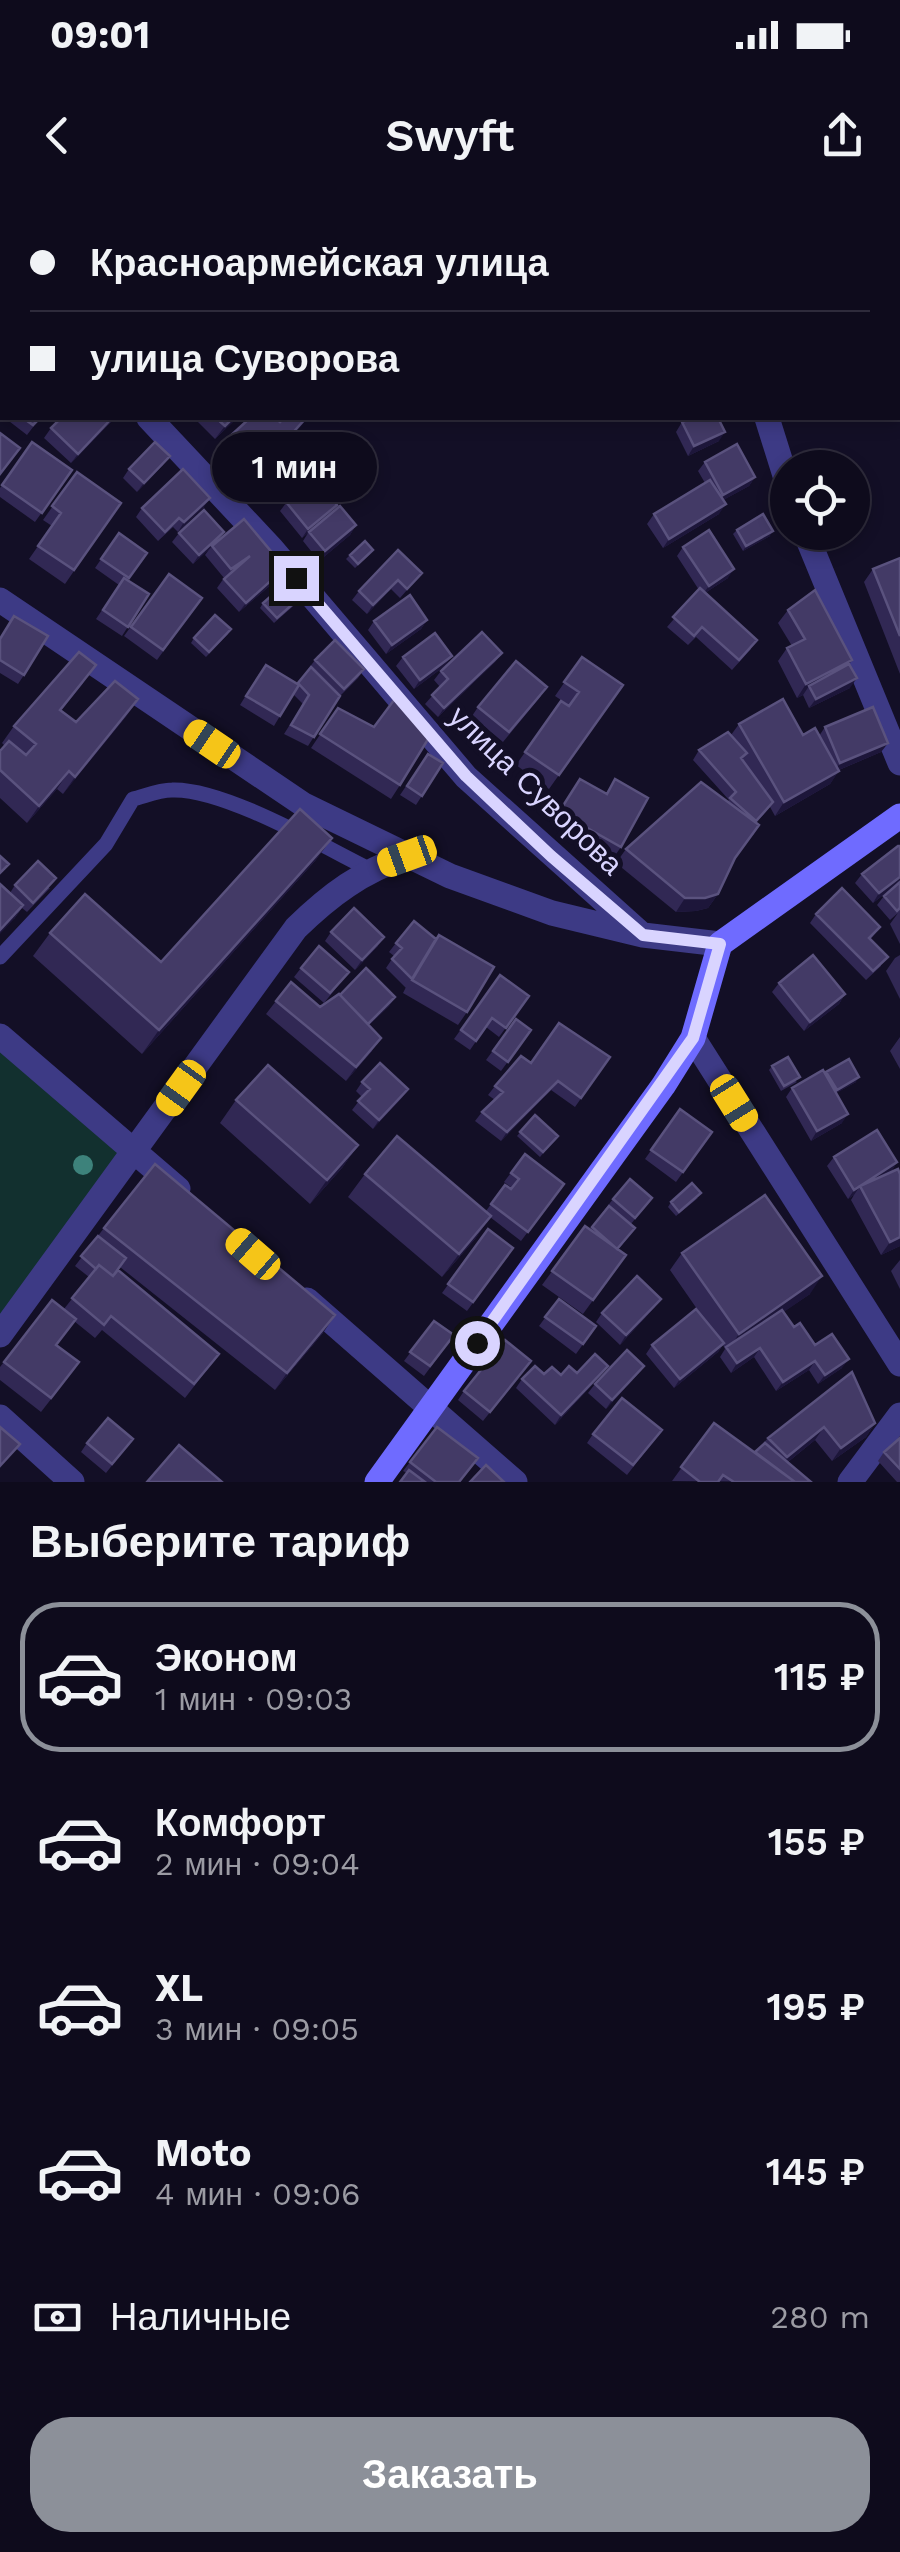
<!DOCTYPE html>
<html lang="ru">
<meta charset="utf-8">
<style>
body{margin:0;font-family:"Work Sans",sans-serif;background:#1c1929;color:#f1f3f6;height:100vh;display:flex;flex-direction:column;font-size:38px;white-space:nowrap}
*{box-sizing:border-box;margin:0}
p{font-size:32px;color:#9b9ba3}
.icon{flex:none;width:55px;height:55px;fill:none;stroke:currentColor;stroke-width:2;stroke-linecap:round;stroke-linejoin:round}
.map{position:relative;height:1282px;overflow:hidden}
.drawer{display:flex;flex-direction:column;background:#0e0b1c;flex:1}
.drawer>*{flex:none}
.guide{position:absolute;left:0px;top:0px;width:900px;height:220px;box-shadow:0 5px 15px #0003,0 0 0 2px #2e2b3b;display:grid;align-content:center;height:220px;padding:0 30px;background:#0e0b1c}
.fabs{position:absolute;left:770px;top:250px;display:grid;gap:20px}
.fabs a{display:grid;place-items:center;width:100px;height:100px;border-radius:50%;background:#0e0b1c;box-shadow:0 5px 15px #0003,0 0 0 2px #2e2b3b;font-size:50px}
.end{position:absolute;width:45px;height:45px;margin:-22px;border:12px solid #d9d4ff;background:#111;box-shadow:0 0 0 5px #111}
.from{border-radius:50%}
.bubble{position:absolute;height:70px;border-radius:35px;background:#0e0b1c;box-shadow:0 5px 15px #0003,0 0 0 2px #2e2b3b;font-size:32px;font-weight:600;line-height:70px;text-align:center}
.car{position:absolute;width:30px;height:60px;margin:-30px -15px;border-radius:12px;box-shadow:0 0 8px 2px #0007;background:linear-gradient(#f5c518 24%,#345 0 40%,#f5c518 0 76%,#345 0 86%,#f5c518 0)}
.guide b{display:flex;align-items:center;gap:35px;height:95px;font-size:38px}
.guide b+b{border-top:2px solid #2e2b3b}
.guide i{width:25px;height:25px;background:#f1f3f6}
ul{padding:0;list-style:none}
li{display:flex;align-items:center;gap:30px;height:150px;margin:0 20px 15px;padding:0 10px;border:5px solid transparent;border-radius:40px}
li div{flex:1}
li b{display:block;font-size:38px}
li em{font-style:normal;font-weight:600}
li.selected{border-color:#8c9099}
li>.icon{width:90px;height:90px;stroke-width:1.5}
h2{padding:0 30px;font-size:45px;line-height:120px}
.pay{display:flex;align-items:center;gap:25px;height:110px;padding:0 30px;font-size:38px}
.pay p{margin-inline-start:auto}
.primary-button{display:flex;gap:20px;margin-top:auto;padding:20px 30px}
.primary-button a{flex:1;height:115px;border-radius:40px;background:#8c9099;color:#fff;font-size:40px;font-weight:600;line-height:115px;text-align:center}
.status{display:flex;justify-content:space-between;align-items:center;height:70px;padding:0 50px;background:#0e0b1c;direction:ltr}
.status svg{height:28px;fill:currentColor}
header{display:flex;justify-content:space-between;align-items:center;height:130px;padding:0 30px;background:#0e0b1c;font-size:45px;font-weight:600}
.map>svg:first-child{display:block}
.green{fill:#12302f}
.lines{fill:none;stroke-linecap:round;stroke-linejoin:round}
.lane{stroke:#3d3a85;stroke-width:15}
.street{stroke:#3d3a85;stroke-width:25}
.secondary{stroke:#6f6bff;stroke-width:25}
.tree{fill:#3d827b}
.wall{fill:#312854}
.shaded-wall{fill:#1d163a}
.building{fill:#433a66;stroke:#5a527e;stroke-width:2.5}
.route{stroke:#d9d4ff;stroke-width:12}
.labels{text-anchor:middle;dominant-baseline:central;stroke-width:10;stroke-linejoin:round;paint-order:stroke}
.street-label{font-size:30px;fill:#d9d4ff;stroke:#130f26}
</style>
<div class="status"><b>09:01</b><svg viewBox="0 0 49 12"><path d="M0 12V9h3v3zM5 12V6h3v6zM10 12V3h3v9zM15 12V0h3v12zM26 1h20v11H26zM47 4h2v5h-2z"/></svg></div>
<header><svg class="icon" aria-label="back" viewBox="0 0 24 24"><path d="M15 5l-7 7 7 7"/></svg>Swyft<svg class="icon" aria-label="share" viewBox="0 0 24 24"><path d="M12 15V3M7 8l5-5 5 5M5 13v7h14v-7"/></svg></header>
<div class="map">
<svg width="900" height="1282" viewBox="0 0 900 1282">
<rect width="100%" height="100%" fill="#130f26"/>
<path class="green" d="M0 836 134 952 0 1135Z"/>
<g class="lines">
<path class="lane" d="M0 757 106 644 133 599C145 596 159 590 172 590 223 588 321 645 369 669"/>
<path class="street" d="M514 0 517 2
M758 0 759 2
M0 76 2 79
M149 218 272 349 466 577 639 732
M767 218 788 285
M805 332 900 563
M0 400 304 605 450 676 552 713 643 735 720 744
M0 836 178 989
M693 838 900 1164
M307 1100 515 1282
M0 1135 296 728C331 694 361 672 407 656
M0 1217 72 1282
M850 1282 900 1215"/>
<path class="secondary" d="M377 1282 663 886 693 838 720 744 900 616"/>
</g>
<circle class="tree" cx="83" cy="965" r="10"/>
<path class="wall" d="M0 0H30L27 2H2V29L0 32Z
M366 0H426L425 2H370Z
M637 0H657L655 2H640Z
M2 175V216L0 214V178Z
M5 218H40L27 235Z
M115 218 71 263 44 238 51 228Z
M194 218H237L215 239Z
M284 218H308L253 278 223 246 229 237 280 222Z
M682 222 719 241 688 256 676 232Z
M32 242 72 270 35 322 0 297V288Z
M705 262 755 277 749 286 723 300 719 314 663 348 647 324 654 314 705 283 698 271Z
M163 265 137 292 123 278 129 269Z
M269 268 321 271 315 279 332 312 356 325 350 335 319 361 303 341 308 333 302 338 280 311 286 303 284 304 262 277Z
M77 272 121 303 65 384 29 359 52 326 43 320Z
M204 307 178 332 173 327 158 341 136 317 142 308Z
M737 330 770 336 743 351 733 334Z
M224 332 218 341 285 368 279 378 239 412 217 388 224 378 205 355 210 348 193 364 172 342 179 333Z
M119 333 147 353 128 380 149 394 122 436 96 419 119 385 95 368Z
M683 347 728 378 705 393 751 449 732 470 696 437 688 445 667 427 699 390 677 356Z
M370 354 355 368 346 359 350 355Z
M900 358V474L864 382 873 369Z
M422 373 400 398 391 389 367 414 352 400 359 391Z
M169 374 202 398 157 460 124 436Z
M299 401 274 423 260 408 263 403Z
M788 410 852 460 849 464 850 488 809 508 803 495 797 498 778 461 787 448 792 446 778 423Z
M427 420 421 429 386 454 368 430 374 421Z
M228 434 206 457 191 443 194 438Z
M0 437 24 475 18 484 0 473Z
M502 453 495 462 438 517 425 504 440 487 434 480 441 471Z
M403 457 446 465 414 489 396 466Z
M582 457 623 485 549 589 516 565 561 501 570 506 555 496Z
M315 460 364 469 358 478 340 496 308 546 284 534 303 504 293 494 274 526 240 505 259 474 297 484Z
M84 482 61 511 76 522 138 499 63 594 57 589 27 623 0 598V551L5 546 2 543 14 526Z
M541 496 503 542 472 516 478 507Z
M338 508 374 527 400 585 391 599 311 548Z
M739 524 803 535 819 536 825 527 888 543 881 552 839 570 830 584 775 616 770 607 756 623 734 660 718 694 708 708 696 711 676 712 616 663 626 649 728 601 729 600 693 560 699 550 731 535Z
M428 554 443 563 416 605 400 595Z
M580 579 606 593 615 579 621 647 614 657 552 621Z
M332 638 315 661 142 854 33 756 50 733 161 762Z
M862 674 900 682 873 703 855 683Z
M900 682V744L890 724 898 713 890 720 877 705 884 696Z
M15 685 50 688 27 712 22 708 14 719 10 693Z
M816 714 880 727 870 740 881 766 866 780 810 723Z
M331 732 378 746 355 770 325 741Z
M396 743 467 812 458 825 403 793 406 787V788L386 768 394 756 389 752Z
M900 755V799L886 771 895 758Z
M301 768 349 772 324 803 294 777Z
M500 775 529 796 499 837 486 827 470 850 454 839Z
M779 783 845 794 839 804 804 831 772 792Z
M395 797 389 806 369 825 372 851 346 881 266 814 276 801 320 807Z
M516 819 531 830 501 871 486 860Z
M900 837V869L890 851Z
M610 857 575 907 551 890 501 941 475 921 482 912 495 900 488 895 495 886 531 863Z
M772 866 797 882 781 891 769 870Z
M826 872 856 882 836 893 842 923 811 941 786 897 792 888Z
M362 882 408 889 373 929 352 910 362 897 356 891Z
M236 900 358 945 342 968 310 1004 220 923Z
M680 909 712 932 676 982 645 959Z
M535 915 558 936 540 957 517 936Z
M525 954 564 984 521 1041 490 1017 475 1039 442 1077 348 997 365 974 486 1011 505 985 511 989 512 988 504 982Z
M834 957 897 962 891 972 900 974V1046L881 1055 851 1000 854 995 848 999 827 966Z
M652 998 631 1024 635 1028 618 1050 626 1055 583 1114 542 1085 585 1026 590 1029 613 999Z
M698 998 676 1016 668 1007 671 1002Z
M104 1028 323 1133 275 1190 120 1067 116 1072 219 1154 185 1198 102 1130 95 1138 74 1121 56 1145 69 1176 41 1212 0 1180V1167L52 1100 64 1109 89 1077 75 1066Z
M488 1029 513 1048 467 1111 442 1093Z
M682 1053 810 1094 783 1112 794 1127 842 1168 818 1184 809 1170 776 1191 754 1157 731 1173 720 1157 725 1149 723 1145 718 1152 674 1188 646 1154 652 1145 704 1119 670 1070Z
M900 1060V1089L891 1071Z
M559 1099 596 1126 576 1154 539 1126Z
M661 1099 654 1108 620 1145 596 1122 602 1113Z
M434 1121 454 1135 424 1176 404 1161Z
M531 1161 483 1221 458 1200 464 1191Z
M852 1172 875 1223 866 1237 832 1261 815 1240 788 1262 811 1282 672 1281 714 1223 755 1252 768 1238Z
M577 1173 601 1175 555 1225 516 1188 522 1179 544 1174Z
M637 1175 606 1209 588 1193 595 1184Z
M437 1227 459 1282H400L407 1273 403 1271Z
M593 1234 655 1239 627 1275 587 1243Z
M900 1238V1282H897L878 1261 884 1252Z
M133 1239 106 1273 81 1252 87 1243Z"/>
<path class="shaded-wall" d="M783 0H814L797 2H781Z
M112 218H115L71 263 78 254Z
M233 218H237L215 239 225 226Z
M306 218H308L253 278 260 269Z
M725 232 719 241 688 256 694 246Z
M170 256 163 265 137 292 144 283Z
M321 271 314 280 284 304 290 295Z
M755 277 749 286 716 304 723 295Z
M210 298 204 307 178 332 184 322Z
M726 304 719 314 663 348 669 339Z
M337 305 330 314 302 338 308 329Z
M356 325 350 335 319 361 325 351Z
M773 331 770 336 743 351 746 346Z
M224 332 218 341 193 364 199 355Z
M285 368 279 378 239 412 246 403Z
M734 369 728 378 702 395 709 386Z
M398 380 391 389 367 414 373 405Z
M427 420 421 429 386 454 392 445Z
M502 453 495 462 438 517 444 508Z
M452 456 446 465 414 489 420 480Z
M852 460 843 473 809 486 803 495 797 498 806 484Z
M857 478 850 488 809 508 816 499Z
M138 499 126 517 63 594 75 577Z
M888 543 881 552 834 572 840 563Z
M69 571 57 589 27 623 39 606Z
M839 571 830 584 775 616 784 602Z
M332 638 315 661 142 854 159 830Z
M900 677V682L873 703 879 693Z
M718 694 708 708 696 711 676 712 685 698Z
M23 705 14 719 0 734V730Z
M384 737 378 746 355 770 362 760Z
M845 794 839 804 804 831 810 822Z
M395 797 389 806 358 836 365 827Z
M381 838 372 851 346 881 356 867Z
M859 877 856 882 833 895 837 890Z
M558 881 551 890 501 941 507 932Z
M408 889 402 898 373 929 379 920Z
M848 914 842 923 811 941 817 931Z
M358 945 342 968 310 1004 327 980Z
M897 962 891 972 860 986 854 995 848 999 854 990Z
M491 1016 475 1039 442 1077 459 1054Z
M900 1037V1046L881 1055 890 1042Z
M822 1076 810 1094 727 1151 739 1134Z
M661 1099 654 1108 620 1145 626 1135Z
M335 1115 323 1133 275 1190 287 1173Z
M724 1143 718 1152 674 1188 680 1179Z
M760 1148 754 1157 731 1173 737 1163Z
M849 1159 842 1168 818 1184 825 1175Z
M815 1161 809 1170 776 1191 783 1182Z
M608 1166 601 1175 555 1225 561 1215Z
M644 1166 637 1175 606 1209 612 1200Z
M875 1223 866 1237 832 1261 841 1248Z
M824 1227 815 1240 778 1270 787 1257Z"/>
<path class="building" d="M0 0H27L24 2H2V12L0 10Z
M271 0H286L290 2H270Z
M387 0H426L425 2H391Z
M457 0H497L496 2H455Z
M0 81 2 84V102L0 105Z
M2 127V167L0 169V129Z
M2 175V201L0 199V178Z
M23 218H40L33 225Z
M61 218H112L78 254 51 228Z
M216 218H233L225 226Z
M250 218H275L280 222 284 218H306L260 269 229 237Z
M693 218H718L725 232 694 246 682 222Z
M0 233 20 248 0 274Z
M32 242 72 270 42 313 2 285Z
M155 242 170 256 144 283 129 269Z
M299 243 321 271 290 295 269 268Z
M737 244 755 277 723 295 705 262Z
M183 269 210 298 184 322 179 318 165 332 142 308Z
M77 272 121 303 74 370 38 346 61 313 52 306Z
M315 278 337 305 308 329 286 302Z
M710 280 726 304 669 339 654 314Z
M340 306 356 325 325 351 309 332Z
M204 310 224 332 199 355 179 333Z
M763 314 773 331 746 346 737 330Z
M244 319 285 368 246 403 224 379 250 356 231 369 212 346Z
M709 330 734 369 709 386 683 347Z
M119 333 147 353 129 378 101 359Z
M365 341 373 350 358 364 350 355Z
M398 350 422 373 407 389 398 380 373 405 359 391Z
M900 358V436L873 369Z
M169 374 202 398 163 450 131 427Z
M124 378 149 394 128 427 103 410Z
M288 381 302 396 277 418 263 403Z
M700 388 757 440 739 460 702 427 694 436 673 417Z
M815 390 852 460 806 484 787 448 805 439 788 410Z
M410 395 427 420 392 445 374 421Z
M215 415 231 429 209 452 194 438Z
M14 416 48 436 24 475 0 460V439Z
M482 432 502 453 444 508 432 495 448 479 441 471Z
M435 433 452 456 420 480 403 457Z
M335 440 364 469 344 489 315 460Z
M79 452 96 465 60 510 76 522 115 481 138 499 75 577 69 571 39 606 0 570V551L9 541 26 555 36 544 14 526Z
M582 457 623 485 559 575 525 552 561 501 569 506 579 492 564 482Z
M516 461 547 487 509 532 478 507Z
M849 464 857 478 816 499 809 486Z
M266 465 299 485 280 516 246 496Z
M311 467 340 496 314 537 291 525 309 495 298 483Z
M400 492 433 531 400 585 320 534 338 508 374 527Z
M783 499 803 535 815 528 839 571 784 602 739 524Z
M873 507 888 543 840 563 825 527Z
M728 532 747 553 741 558 773 602 756 621 730 598 736 592 699 550Z
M428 554 443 563 422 596 407 586Z
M580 579 607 594 615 579 648 598 621 647 559 612Z
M701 582 759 625 735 658 718 694 705 698H685L626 649Z
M300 609 332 638 159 830 50 733 85 694 161 762Z
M898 646H900V677L879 693 862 674Z
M0 656 9 664 0 673Z
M38 661 56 678 33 703 15 685Z
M900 682V708L897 711 884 696Z
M0 684 23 705 0 730Z
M842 688 880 727 869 738 888 757 873 771 816 714Z
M354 708 384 737 362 760 331 732Z
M414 721 436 739 412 779 392 759 402 748 396 743Z
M439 735 494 767 467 812 412 780Z
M319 746 349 772 330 793 301 768Z
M813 755 845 794 810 822 779 783Z
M366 768 395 797 368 824 340 795Z
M500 775 529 796 506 828 492 818 476 841 461 830Z
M291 782 320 807 339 794 381 838 356 867 276 801Z
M516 819 531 830 508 862 493 851Z
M559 823 610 857 581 898 558 881 507 932 482 912 503 892 495 886 521 856 531 863Z
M788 857 800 877 784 886 772 866Z
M849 859 859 877 837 890 826 872Z
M380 863 408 889 379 920 358 901 370 889 362 882Z
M268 865 358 945 327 980 236 900Z
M823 870 848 914 817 931 792 888Z
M680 909 712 932 683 972 651 950Z
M535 915 558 936 543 952 520 932Z
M877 930 897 962 854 990 834 957Z
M397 936 491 1016 459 1054 365 974Z
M525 954 564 984 528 1032 491 1004 505 985 511 989 519 979 511 973Z
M155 964 335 1115 287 1173 104 1028Z
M898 969 900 974V1037L890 1042 860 986Z
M630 979 652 998 635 1018 613 999Z
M692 983 701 993 679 1012 671 1002Z
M765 995 822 1076 739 1134 682 1053Z
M609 1006 635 1028 617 1049 592 1027Z
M585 1026 626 1055 593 1100 552 1071Z
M488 1029 513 1048 473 1102 448 1084Z
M98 1036 126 1058 113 1076 99 1065 96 1069 81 1056Z
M99 1065 113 1076 118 1070 219 1154 194 1184 111 1116 104 1125 72 1098Z
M637 1076 661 1099 626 1135 602 1113Z
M559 1099 596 1126 583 1144 545 1117Z
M52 1100 76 1119 56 1145 79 1162 51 1198 4 1162Z
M696 1109 724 1143 680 1179 652 1145Z
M782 1110 794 1127 800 1123 815 1145 832 1134 849 1159 825 1175 815 1161 783 1182 760 1148 737 1163 726 1147Z
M434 1121 454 1135 430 1166 410 1152Z
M505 1140 531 1161 490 1212 464 1191Z
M627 1150 644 1166 612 1200 595 1184Z
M595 1154 608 1166 561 1215 522 1179 535 1166 544 1174 552 1167 561 1175 569 1166 577 1173Z
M852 1172 875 1223 841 1248 824 1227 787 1257 768 1238Z
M622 1198 662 1230 633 1265 593 1234Z
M108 1218 133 1239 112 1264 87 1243Z
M714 1223 795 1282H734L723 1275 718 1282H700L681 1267Z
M0 1227 20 1244 0 1266Z
M437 1227 478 1258 459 1282H436L410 1262Z
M900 1238V1269L884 1252Z
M765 1243 811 1282H795L755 1252Z
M179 1245 222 1282H147Z
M486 1265 504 1282H470Z
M409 1270 425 1282H400Z"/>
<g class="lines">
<path class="route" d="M296 378 466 576 551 656 643 735 720 744 693 838 477 1143"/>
</g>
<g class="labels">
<g class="street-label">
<text transform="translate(536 590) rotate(44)">улица Суворова</text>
</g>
</g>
</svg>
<div class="fabs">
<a><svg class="icon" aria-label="locate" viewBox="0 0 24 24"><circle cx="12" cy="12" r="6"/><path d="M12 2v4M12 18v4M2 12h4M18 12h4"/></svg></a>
</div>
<i class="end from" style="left:477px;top:1143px"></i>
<i class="end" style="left:296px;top:378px"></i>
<div class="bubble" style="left:212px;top:232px;width:165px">1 мин</div>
<i class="car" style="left:212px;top:544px;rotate:304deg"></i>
<i class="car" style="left:407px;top:656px;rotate:250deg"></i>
<i class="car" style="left:181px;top:888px;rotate:216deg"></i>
<i class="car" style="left:734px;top:903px;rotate:148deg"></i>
<i class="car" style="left:253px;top:1054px;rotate:311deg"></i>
<div class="guide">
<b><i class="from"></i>Красноармейская улица</b>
<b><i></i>улица Суворова</b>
</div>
</div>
<section class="drawer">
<h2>Выберите тариф</h2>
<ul>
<li class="selected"><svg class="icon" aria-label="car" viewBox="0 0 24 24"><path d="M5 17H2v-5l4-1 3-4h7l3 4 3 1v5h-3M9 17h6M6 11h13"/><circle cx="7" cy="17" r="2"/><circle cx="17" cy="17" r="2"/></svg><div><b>Эконом</b><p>1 мин · 09:03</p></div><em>115 ₽</em></li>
<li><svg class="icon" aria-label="car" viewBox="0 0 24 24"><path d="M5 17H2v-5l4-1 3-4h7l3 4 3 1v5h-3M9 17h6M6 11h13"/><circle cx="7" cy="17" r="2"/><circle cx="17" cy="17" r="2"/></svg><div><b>Комфорт</b><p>2 мин · 09:04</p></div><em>155 ₽</em></li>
<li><svg class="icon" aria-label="car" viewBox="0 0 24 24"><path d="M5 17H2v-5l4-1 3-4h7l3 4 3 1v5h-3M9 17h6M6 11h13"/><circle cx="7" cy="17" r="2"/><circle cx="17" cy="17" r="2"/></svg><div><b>XL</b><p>3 мин · 09:05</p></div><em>195 ₽</em></li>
<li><svg class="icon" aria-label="car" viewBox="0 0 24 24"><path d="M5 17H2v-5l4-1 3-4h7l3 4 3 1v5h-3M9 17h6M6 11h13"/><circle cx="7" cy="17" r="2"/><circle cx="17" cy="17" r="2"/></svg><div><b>Moto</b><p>4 мин · 09:06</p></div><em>145 ₽</em></li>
</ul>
<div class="pay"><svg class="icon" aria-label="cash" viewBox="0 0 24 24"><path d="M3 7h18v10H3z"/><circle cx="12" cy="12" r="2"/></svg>Наличные<p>280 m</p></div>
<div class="primary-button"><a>Заказать</a></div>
</section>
